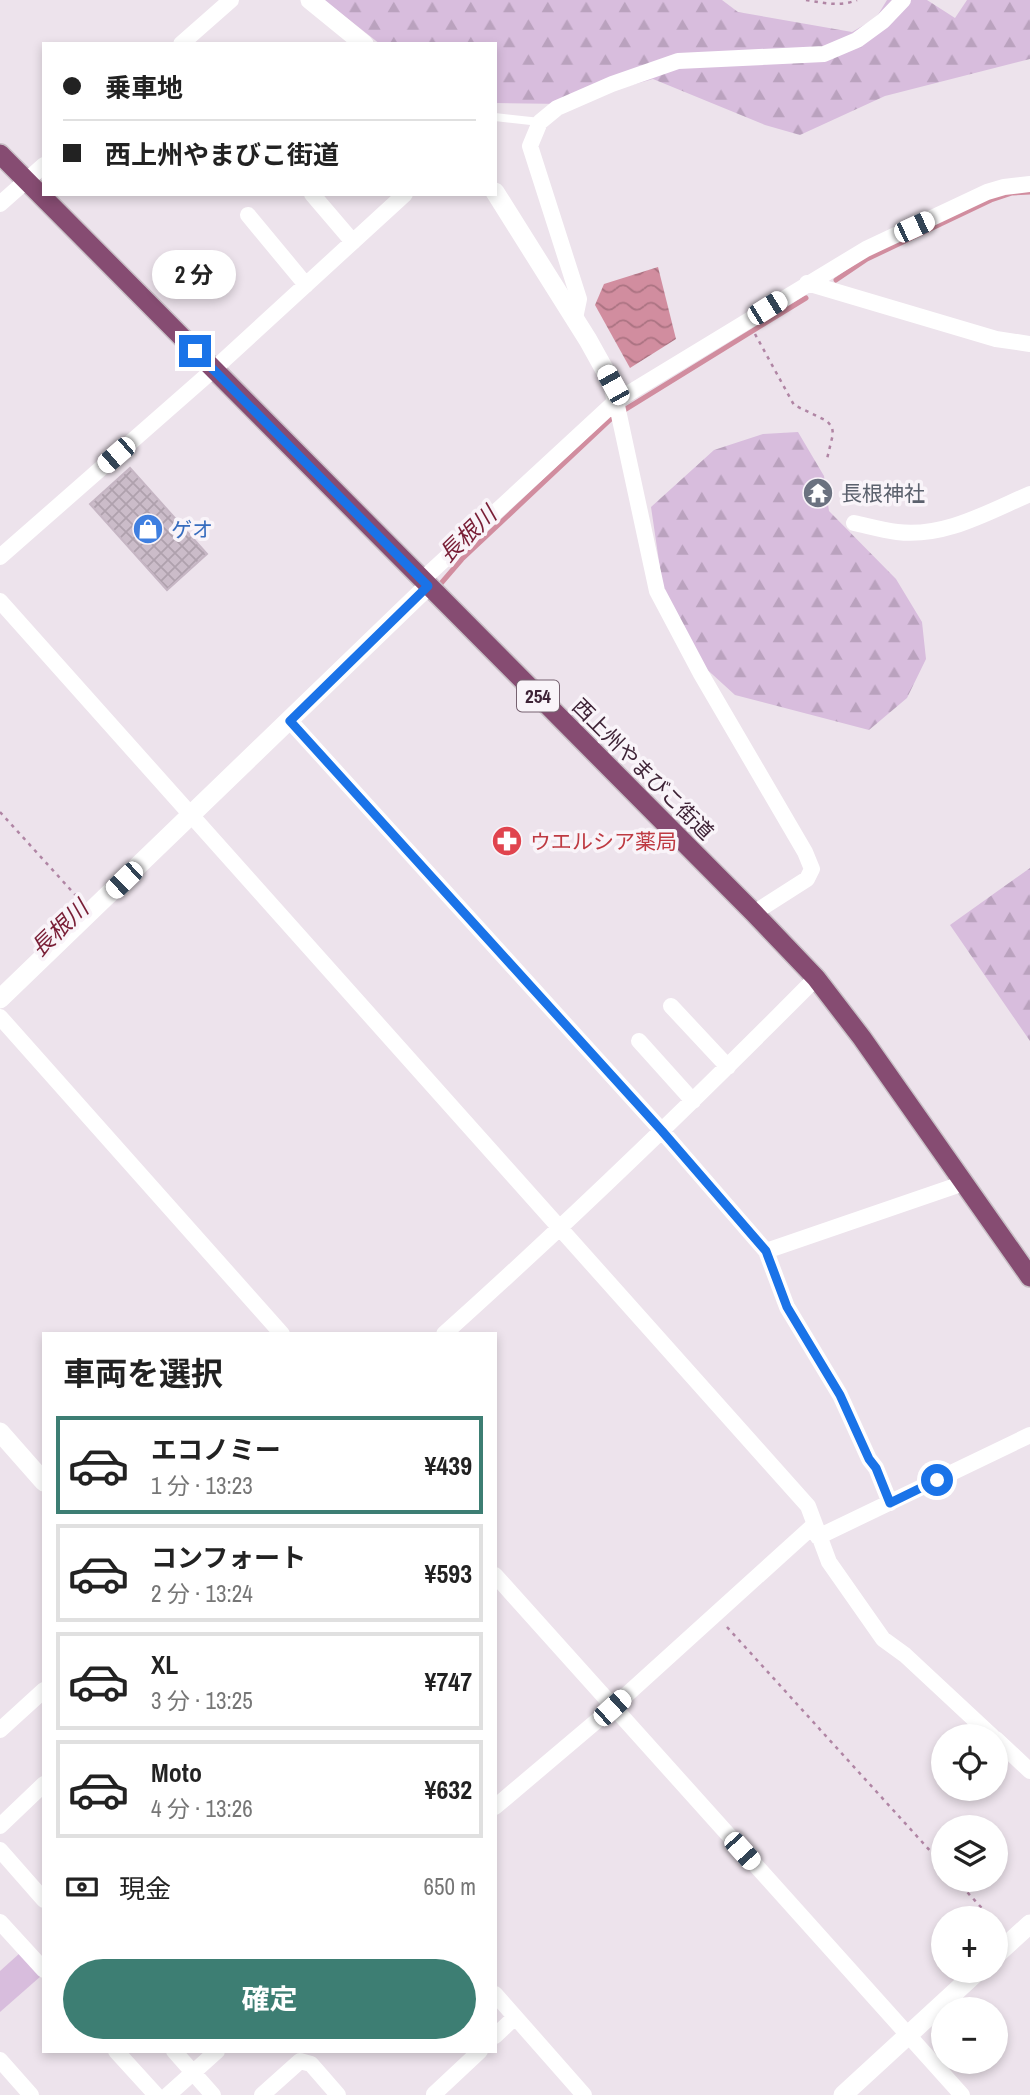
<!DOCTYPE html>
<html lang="ja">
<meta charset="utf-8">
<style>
body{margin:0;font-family:"Archivo Narrow","Noto Sans JP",sans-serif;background:#f6f6f6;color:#222;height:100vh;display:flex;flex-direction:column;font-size:26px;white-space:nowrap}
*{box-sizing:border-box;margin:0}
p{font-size:23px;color:#767676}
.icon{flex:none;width:38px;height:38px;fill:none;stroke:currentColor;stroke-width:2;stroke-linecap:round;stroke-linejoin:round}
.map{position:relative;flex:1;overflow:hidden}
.sheet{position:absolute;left:42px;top:1332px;width:455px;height:721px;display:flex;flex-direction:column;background:#fff;border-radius:0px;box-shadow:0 4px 10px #0003}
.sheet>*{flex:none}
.guide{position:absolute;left:42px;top:42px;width:455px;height:154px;border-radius:0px;box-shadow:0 4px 10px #0003;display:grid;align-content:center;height:154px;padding:0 21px;background:#fff}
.fabs{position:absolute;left:931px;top:1724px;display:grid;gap:14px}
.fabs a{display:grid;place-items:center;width:77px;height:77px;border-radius:50%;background:#fff;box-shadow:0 4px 10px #0003;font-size:35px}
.end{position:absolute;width:32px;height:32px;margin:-16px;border:9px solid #1a73e8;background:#fff;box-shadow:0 0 0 4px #fff}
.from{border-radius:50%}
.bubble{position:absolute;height:49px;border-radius:24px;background:#fff;box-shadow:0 4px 10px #0003;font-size:23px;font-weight:700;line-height:49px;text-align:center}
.car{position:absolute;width:21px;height:42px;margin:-21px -10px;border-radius:9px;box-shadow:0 0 5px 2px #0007;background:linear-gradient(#fff 24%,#345 0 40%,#fff 0 76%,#345 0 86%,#fff 0)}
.guide b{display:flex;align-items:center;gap:24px;height:66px;font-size:26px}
.guide b+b{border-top:2px solid #e0e0e0}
.guide i{width:18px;height:18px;background:#222}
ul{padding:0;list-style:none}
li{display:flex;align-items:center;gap:21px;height:98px;margin:0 14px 10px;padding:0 7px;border:4px solid #e0e0e0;border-radius:0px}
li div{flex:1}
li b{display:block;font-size:26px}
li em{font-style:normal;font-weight:700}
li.on{border-color:#3d7e73}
li>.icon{width:63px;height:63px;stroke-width:1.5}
h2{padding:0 21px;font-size:32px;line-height:84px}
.pay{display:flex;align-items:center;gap:18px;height:77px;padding:0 21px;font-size:26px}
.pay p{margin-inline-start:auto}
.action{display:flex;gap:14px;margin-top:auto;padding:14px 21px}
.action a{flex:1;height:80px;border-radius:42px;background:#3d7e73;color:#fff;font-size:28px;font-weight:700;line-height:80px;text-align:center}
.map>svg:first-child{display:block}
.forest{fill:url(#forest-firs)}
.park{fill:#d8bddd}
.water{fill:url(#water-waves)}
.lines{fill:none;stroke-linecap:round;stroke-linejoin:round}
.stream{stroke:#d18d9f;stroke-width:5}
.building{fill:url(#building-cross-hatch);stroke:#c6b6c4;stroke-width:2}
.trunk-casing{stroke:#c9c1c7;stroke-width:22}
.path{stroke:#b085a4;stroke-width:2.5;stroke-dasharray:3.5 5;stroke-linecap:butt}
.service{stroke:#fff;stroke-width:8}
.minor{stroke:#fff;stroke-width:16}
.tertiary{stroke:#fff;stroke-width:19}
.trunk{stroke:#864c72;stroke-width:19}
.route{stroke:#1a73e8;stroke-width:9}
.labels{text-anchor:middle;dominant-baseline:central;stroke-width:7;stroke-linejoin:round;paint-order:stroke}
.shield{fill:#f9f4f9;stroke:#766270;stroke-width:2}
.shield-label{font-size:19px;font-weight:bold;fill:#3e2336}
.worship-label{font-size:21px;fill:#5b616d;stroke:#f9f4f9;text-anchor:start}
.shop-label{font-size:21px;fill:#366cbe;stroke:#f9f4f9;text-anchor:start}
.street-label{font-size:21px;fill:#3e2336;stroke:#f9f4f9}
.health-label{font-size:21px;fill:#be3a42;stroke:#f9f4f9;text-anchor:start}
.water-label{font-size:23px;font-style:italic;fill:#791e36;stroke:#f9f4f9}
</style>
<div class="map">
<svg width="1030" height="2095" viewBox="0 0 1030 2095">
<defs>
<pattern id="forest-firs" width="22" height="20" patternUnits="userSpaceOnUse" patternTransform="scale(1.75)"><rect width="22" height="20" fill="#d8bddd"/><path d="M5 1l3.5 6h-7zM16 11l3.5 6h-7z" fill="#baa2be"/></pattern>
<pattern id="water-waves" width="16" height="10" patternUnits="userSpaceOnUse" patternTransform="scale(1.75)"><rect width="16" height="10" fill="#d18d9f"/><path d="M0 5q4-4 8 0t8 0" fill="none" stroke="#ab7382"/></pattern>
<pattern id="building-cross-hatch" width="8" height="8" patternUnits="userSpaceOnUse" patternTransform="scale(1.75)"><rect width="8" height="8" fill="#cbbcc9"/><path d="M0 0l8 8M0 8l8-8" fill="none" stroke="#afa1ad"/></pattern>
</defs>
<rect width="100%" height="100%" fill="#ede3ec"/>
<path class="forest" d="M324 0H722L738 12 852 32 876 18 887 0H927L955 18 967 0H1030V59L885 96 800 135 765 125 653 79 566 104 495 103V44H380Z
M798 432 824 476 829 511 896 579 922 622 926 659 907 698 869 730 735 695 701 664 665 602 651 507 714 450 763 434Z
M1030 868V1041L950 925Z"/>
<path class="park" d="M20 1953 41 1976 0 2012V1971Z"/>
<path class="water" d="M658 267 676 339 630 368 595 305 604 284Z"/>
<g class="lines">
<path class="stream" d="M836 280 867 259 991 200 1012 193 1030 192
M437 588 462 559 613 417 806 298"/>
</g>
<path class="building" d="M130 468 207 554 167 590 90 504Z"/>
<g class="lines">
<g class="trunk-casing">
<path id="trunk" d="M0 154 754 913 816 978 862 1038 1030 1277"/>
</g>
<path class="path" d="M806 0C824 3 840 7 857 0
M755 334 794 405 827 421 832 427 833 434 827 459
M0 812 79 899
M727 1627 943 1865
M956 1880 991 1918"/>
<path class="service" d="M495 117 540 122"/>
<path class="minor" d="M181 44 231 0
M312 194 353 242
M0 204 44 165
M248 215 306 285
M807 283 996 339 1030 344
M575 318 579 299 530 146 540 122 557 108 612 84 678 61 824 54 857 40 883 21 903 0
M616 401 657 591 701 674 805 852 812 869 807 879 754 913
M854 523C868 526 882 530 897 532 944 538 988 512 1030 494
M0 557 213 370 405 194
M422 580 616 401 866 249 987 192 1004 187 1030 184
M0 601 808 1506 829 1562 883 1639 905 1655 992 1736
M290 721 662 1131 766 1251 787 1307 840 1395 869 1459 876 1468 890 1503
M671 1006 728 1067
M0 1017 282 1334
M639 1041 693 1101
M766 1251 964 1183
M444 1334C572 1219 695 1100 816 978
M818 1537 1030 1435
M495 1575 962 2095
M0 1730 44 1690
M996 1739 1030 1771
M495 1807 612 1708 814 1525
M0 1826 44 1784
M0 1850 44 1900
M0 1922 44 1970
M495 1994 584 2095
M495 2036 515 2017
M116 2051 156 2095
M174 2051 213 2095
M0 2060 31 2095
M434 2094 480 2051
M168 2095 217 2051
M262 2095 300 2061 311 2064 338 2095"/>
<path class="tertiary" d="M310 0 364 44
M495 192 588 340 613 385 616 401
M0 999 428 586
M0 1432 44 1482
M996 1955 1030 1924
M843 2095 979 1970"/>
<use href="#trunk" class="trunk"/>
</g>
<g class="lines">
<path class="route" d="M195 351 428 586 290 721 662 1131 766 1251 787 1307 840 1395 869 1459 876 1468 890 1503 937 1480"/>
</g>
<defs>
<g id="temple-disc" transform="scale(1.575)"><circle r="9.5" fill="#6b7280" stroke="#f9f4f9"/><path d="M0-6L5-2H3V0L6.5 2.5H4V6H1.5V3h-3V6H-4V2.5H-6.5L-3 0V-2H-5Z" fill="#fff"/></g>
<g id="shop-disc" transform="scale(1.575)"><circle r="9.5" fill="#3f7fe0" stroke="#f9f4f9"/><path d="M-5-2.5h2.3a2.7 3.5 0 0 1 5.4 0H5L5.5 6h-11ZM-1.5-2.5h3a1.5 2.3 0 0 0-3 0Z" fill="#fff"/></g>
<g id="pharmacy-disc" transform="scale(1.575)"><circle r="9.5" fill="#e0444e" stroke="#f9f4f9"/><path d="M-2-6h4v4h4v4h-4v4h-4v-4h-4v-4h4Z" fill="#fff"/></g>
</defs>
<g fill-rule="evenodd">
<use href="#temple-disc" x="818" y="493"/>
<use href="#shop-disc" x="148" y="529"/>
<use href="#pharmacy-disc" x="507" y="841"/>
</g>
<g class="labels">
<rect class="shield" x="517" y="680.5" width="42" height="31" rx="5"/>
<g class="shield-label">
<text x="538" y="696">254</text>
</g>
<g class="worship-label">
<text x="841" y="493">長根神社</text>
</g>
<g class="shop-label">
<text x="171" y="529">ゲオ</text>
</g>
<g class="street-label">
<text transform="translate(643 769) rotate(45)">西上州やまびこ街道</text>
</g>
<g class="health-label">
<text x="530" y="841">ウエルシア薬局</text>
</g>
<g class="water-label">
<text transform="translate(467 534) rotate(-44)">長根川</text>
<text transform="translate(59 928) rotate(-44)">長根川</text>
</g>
</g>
</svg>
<div class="fabs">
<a><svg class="icon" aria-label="locate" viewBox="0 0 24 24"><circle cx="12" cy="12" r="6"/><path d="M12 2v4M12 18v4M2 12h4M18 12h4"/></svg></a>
<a><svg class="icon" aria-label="layers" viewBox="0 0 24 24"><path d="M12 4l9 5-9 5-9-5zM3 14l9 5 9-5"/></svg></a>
<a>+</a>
<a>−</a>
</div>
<i class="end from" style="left:937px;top:1480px"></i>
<i class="end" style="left:195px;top:351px"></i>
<div class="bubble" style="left:152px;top:250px;width:84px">2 分</div>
<i class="car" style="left:914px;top:227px;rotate:65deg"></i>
<i class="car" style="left:767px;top:308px;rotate:58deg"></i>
<i class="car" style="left:613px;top:385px;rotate:331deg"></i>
<i class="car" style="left:116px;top:455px;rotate:229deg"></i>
<i class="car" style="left:124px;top:880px;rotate:226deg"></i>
<i class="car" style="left:612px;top:1708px;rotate:48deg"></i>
<i class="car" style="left:742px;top:1851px;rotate:138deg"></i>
<div class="guide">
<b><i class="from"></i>乗車地</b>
<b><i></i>西上州やまびこ街道</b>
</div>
<section class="sheet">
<h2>車両を選択</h2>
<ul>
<li class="on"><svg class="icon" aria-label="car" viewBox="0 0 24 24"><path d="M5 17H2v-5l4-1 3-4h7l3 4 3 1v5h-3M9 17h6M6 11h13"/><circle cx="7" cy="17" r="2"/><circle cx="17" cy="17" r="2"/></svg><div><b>エコノミー</b><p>1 分 · 13:23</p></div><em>¥439</em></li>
<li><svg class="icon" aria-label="car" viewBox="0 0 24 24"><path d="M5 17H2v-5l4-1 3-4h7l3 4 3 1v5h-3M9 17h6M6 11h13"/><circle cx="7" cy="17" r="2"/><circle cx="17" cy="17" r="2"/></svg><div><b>コンフォート</b><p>2 分 · 13:24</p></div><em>¥593</em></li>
<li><svg class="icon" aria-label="car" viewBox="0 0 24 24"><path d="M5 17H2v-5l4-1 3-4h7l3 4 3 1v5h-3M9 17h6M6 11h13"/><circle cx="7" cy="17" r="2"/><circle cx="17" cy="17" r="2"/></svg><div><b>XL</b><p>3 分 · 13:25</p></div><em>¥747</em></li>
<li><svg class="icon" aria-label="car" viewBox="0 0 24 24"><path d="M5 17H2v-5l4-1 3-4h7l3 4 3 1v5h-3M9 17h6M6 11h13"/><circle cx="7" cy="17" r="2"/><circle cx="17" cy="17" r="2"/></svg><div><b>Moto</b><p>4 分 · 13:26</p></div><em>¥632</em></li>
</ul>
<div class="pay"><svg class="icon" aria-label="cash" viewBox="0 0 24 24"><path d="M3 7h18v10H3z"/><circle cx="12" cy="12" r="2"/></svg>現金<p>650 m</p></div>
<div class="action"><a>確定</a></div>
</section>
</div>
